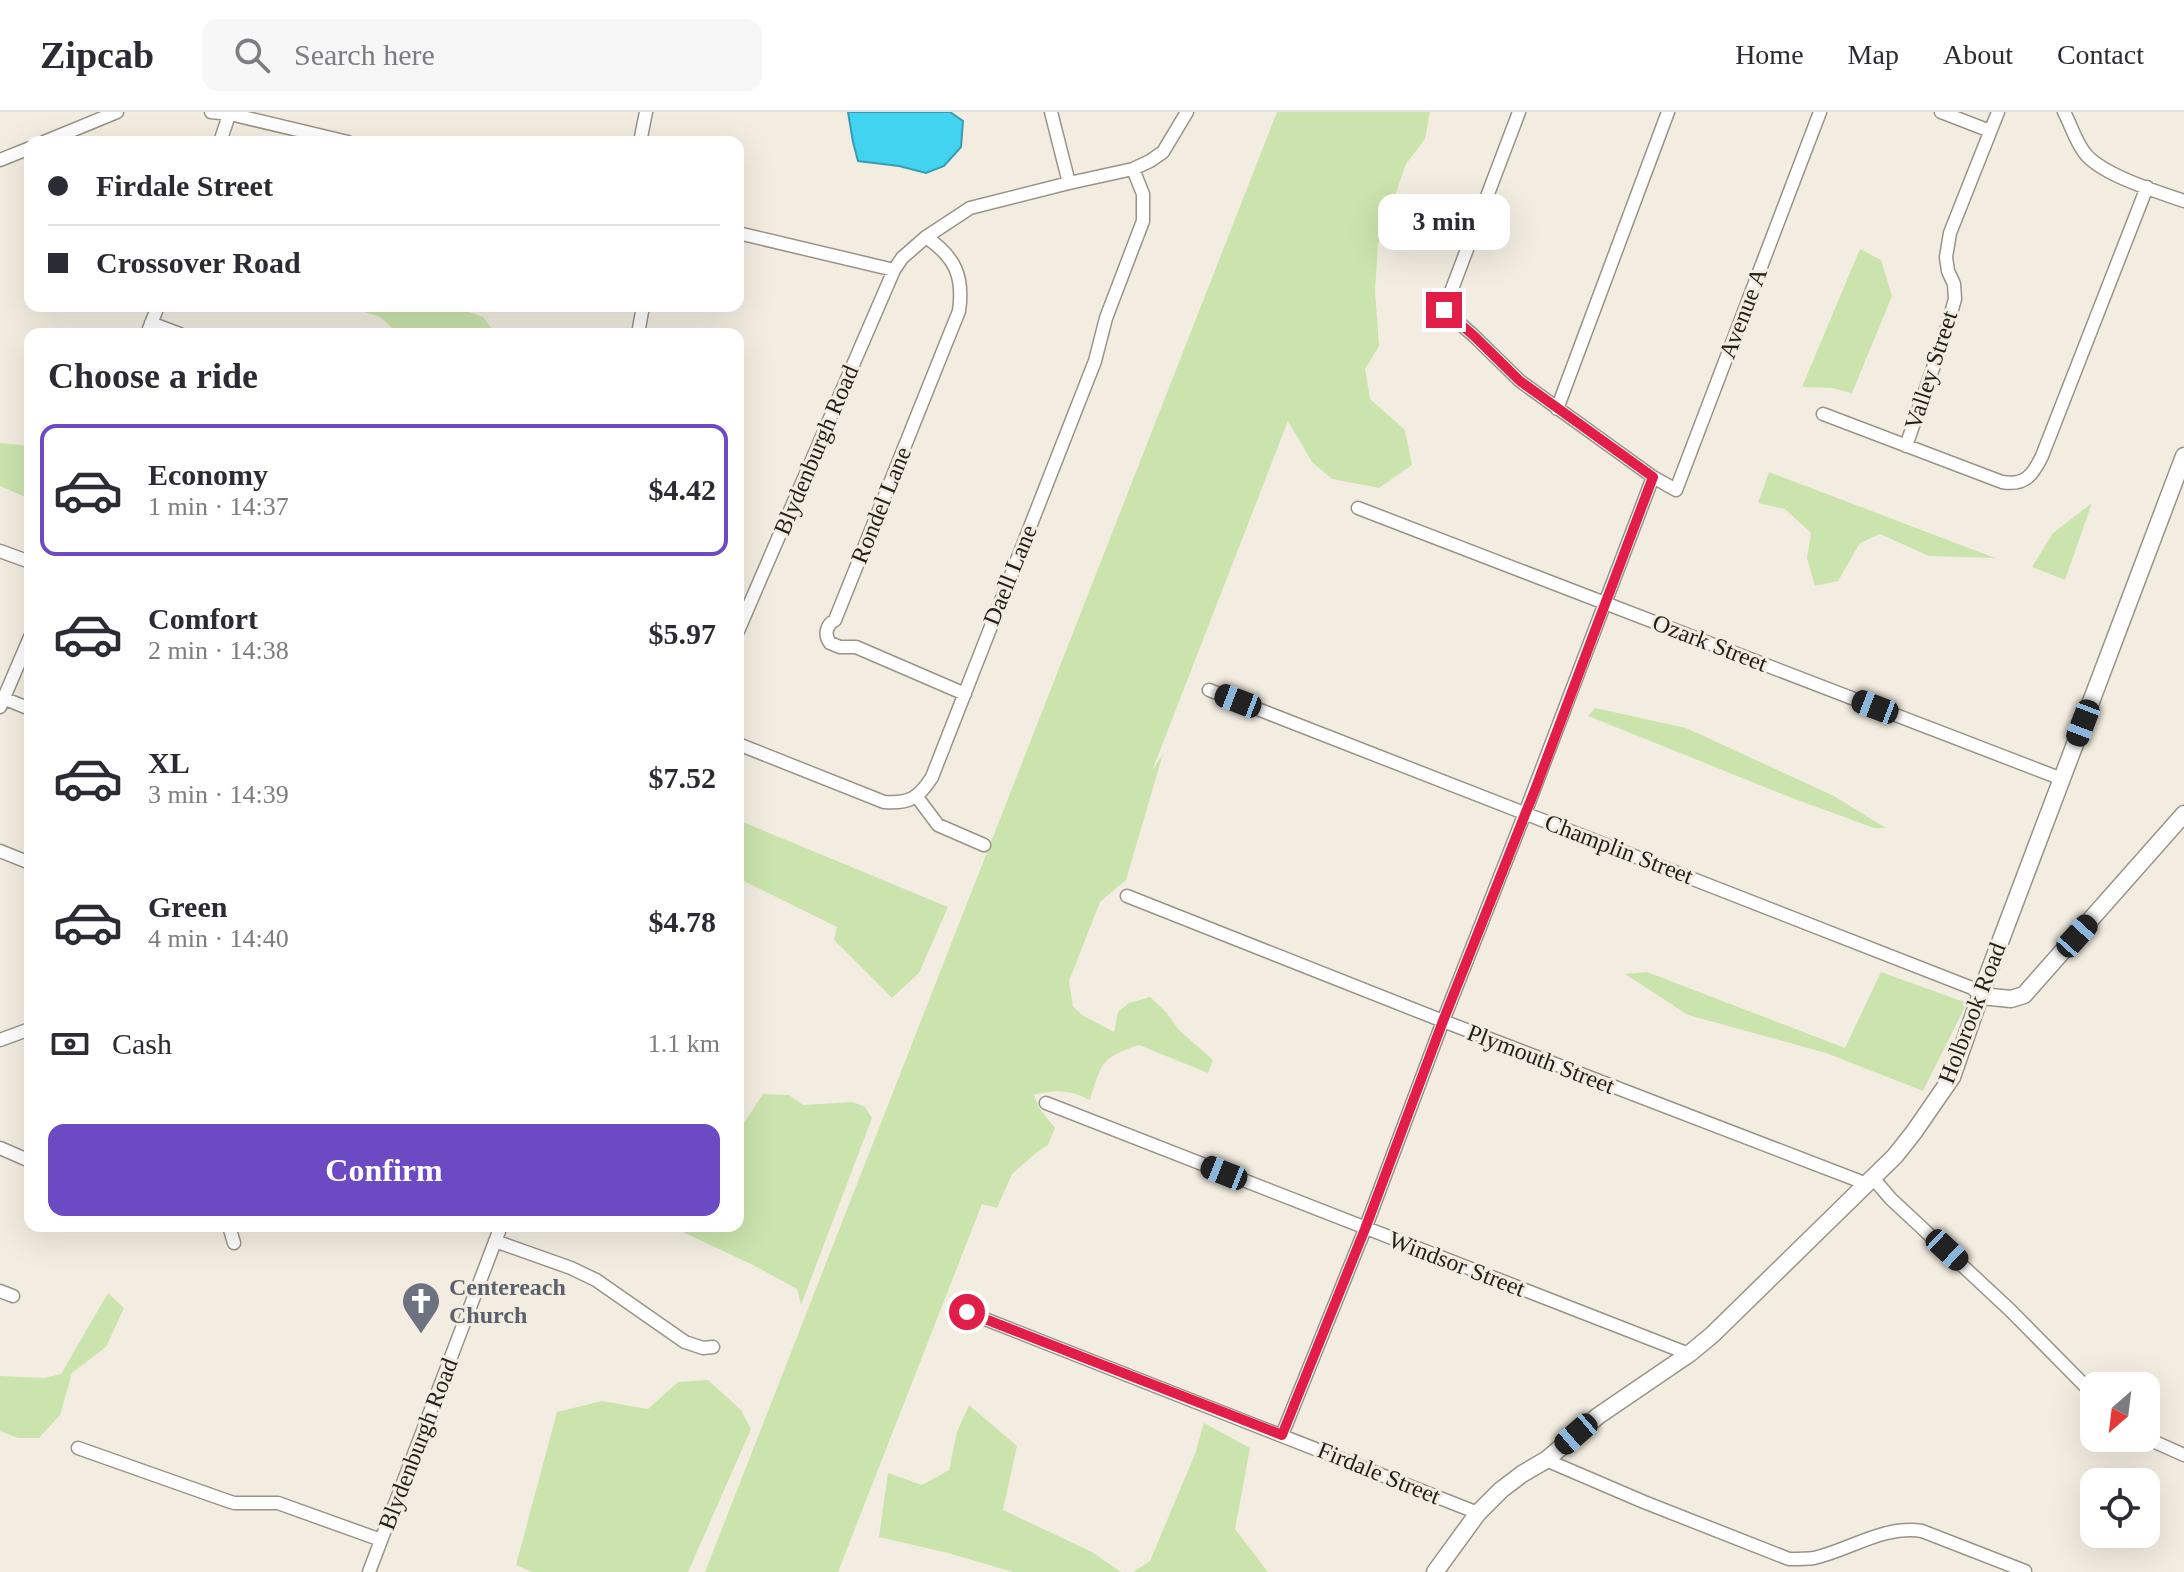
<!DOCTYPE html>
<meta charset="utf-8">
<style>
body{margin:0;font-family:"Times New Roman",serif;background:#f7f7f7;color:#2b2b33;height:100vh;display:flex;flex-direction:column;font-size:30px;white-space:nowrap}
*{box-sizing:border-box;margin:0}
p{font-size:26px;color:#7c7c81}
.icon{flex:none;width:44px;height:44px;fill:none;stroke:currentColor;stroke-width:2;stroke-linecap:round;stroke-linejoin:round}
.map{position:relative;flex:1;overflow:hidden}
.sheet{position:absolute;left:24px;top:216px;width:720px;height:904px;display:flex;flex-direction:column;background:#fff;border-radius:16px;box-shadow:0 8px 32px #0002}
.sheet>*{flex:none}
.banner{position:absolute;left:24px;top:24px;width:720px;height:176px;border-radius:16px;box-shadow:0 8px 32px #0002;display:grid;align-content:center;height:176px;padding:0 24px;background:#fff}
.needle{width:52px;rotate:208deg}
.fabs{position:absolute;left:2080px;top:1260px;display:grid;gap:16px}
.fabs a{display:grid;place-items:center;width:80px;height:80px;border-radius:16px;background:#fff;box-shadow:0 8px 32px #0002;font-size:40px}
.end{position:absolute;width:36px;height:36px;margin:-18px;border:10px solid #e11d48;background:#fff;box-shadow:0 0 0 4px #fff}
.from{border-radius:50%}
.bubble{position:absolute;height:56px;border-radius:16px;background:#fff;box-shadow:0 8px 32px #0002;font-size:26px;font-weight:600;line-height:56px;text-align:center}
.car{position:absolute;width:24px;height:48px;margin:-24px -12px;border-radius:10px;box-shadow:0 0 6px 2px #0007;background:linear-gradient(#222 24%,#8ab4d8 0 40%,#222 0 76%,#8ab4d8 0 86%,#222 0)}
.banner b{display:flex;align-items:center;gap:28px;height:76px;font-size:30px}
.banner b+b{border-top:2px solid #e1e1e2}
.banner i{width:20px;height:20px;background:#2b2b33}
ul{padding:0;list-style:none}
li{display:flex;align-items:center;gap:24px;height:132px;margin:0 16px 12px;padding:0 8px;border:4px solid transparent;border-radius:16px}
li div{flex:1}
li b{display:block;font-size:30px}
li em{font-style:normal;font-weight:600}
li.active{border-color:#6b4ac3}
li>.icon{width:72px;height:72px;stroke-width:1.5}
h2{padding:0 24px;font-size:36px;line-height:96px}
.pay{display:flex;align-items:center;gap:20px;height:88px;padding:0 24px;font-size:30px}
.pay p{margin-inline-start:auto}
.cta{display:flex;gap:16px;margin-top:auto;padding:16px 24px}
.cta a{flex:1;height:92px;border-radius:16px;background:#6b4ac3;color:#fff;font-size:32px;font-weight:600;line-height:92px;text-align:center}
header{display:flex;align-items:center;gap:48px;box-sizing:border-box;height:112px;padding:0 40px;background:#fff;border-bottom:2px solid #e1e1e2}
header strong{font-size:38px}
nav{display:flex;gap:44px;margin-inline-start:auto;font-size:28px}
.search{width:560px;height:72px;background:#f7f7f7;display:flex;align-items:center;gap:20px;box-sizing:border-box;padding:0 28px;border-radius:16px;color:#7c7c81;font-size:30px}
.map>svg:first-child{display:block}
.green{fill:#cbe4ad}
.water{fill:#41d3ef;stroke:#389daf;stroke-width:2}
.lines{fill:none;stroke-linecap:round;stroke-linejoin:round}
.street-casing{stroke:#999388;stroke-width:15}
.secondary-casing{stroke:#999388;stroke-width:19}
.street{stroke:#fff;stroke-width:12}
.secondary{stroke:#fff;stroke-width:16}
.route{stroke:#e11d48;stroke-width:10}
.labels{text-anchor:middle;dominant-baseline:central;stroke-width:6;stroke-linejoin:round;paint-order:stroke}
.street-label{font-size:24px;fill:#221f1b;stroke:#f3ede1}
.worship-label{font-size:24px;font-weight:bold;fill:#5b616d;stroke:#f3ede1;text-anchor:start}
</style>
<header>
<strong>Zipcab</strong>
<div class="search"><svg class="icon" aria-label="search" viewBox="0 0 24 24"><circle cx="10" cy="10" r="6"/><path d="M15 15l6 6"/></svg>Search here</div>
<nav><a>Home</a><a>Map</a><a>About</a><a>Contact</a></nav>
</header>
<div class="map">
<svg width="2184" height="1460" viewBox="0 0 2184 1460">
<rect width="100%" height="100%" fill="#f3ede1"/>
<path class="green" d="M1277 0H1430L1425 27 1406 52 1378 132 1375 179 1379 234 1365 257 1370 287 1405 318 1412 353 1379 376 1332 367 1312 350 1288 309 1152 659 1163 642 1126 768 1100 790 1069 869 1073 894 1082 903 1114 920 1118 900 1129 891 1150 885 1166 900 1179 918 1213 948 1208 961 1139 933C1100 946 1102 951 1090 988 1070 978 1056 977 1034 983L1039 996 1055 1016 1048 1033 1036 1041 1012 1062 997 1096 982 1092 838 1460H705Z
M1860 137 1881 148 1892 184 1852 281 1832 276 1802 275Z
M345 194H452L483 205 496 222H399L380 205Z
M0 331 30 334V387L0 374Z
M1769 360 1995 446 1929 444 1880 422 1860 431 1838 469 1815 474 1807 446 1811 421 1785 397 1758 391Z
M2092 391 2065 468 2032 455 2053 421Z
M1595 596 1686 616 1832 683 1886 716H1874L1792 686 1588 604Z
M738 708 948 795 919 861 892 886 834 828 837 815 746 770 738 764Z
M1647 860 1845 936 1881 860 1967 891 1923 979 1826 941 1688 903 1625 862Z
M763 982 789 983 803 993 853 990 865 995 872 1006 801 1193 797 1177 753 1153 670 1114H738V1020Z
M108 1181 124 1196 106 1235 72 1261 60 1303 39 1326H18L0 1319V1264L44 1266 61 1262Z
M708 1268 741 1298 751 1317 688 1460H532L516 1453 557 1300 602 1289 648 1297 678 1270Z
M969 1293 1017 1334 1003 1398 1092 1440 1121 1460H1013L948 1441 879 1425 888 1361 922 1373 949 1358 957 1320Z
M1204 1311 1250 1336 1235 1417 1268 1460H1133L1150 1449 1195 1342Z"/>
<path class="water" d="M848 0H950L963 9 961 35 944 54 926 61 899 54 858 49 853 30Z"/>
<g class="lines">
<g class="street-casing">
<path id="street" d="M211 0 230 2 348 30
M1051 0 1069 71
M1519 0 1444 198 1473 223 1520 269 1653 365 1676 378 1820 0
M1941 0 1990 19
M2064 0C2071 13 2075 28 2084 40 2099 62 2158 80 2184 89
M44 30 117 0
M220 30 230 0
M640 30 646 0
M0 48 30 36
M738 121 894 158
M926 125C955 145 964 164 959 199L835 508C826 513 824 523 830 531L840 535H856L965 582
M151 211 180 222
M147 222 158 194
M638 222 643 194
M1557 297 1668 0
M1823 302 2002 370C2025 374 2033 363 2042 344L2147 75
M1906 334 1946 219 1955 187 1954 172 1948 159 1946 145 1950 121 1998 0
M1358 396 2062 667
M0 439 30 450
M738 519 894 158 902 146 926 125 970 96 1069 71 1133 57 1150 49 1163 40 1187 0
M1209 578 1972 876 1981 884
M3 586 30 597
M0 595 30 525
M738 632 884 690C909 692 919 686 932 665L1095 249 1106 206 1143 109V82L1133 57
M917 685 938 713 984 733
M0 739 30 751
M1127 784 1443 909 1867 1072
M0 928 30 917
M1046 991 1689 1242
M0 1036 30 1049
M1872 1065 1891 1087 2010 1198 2094 1283
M229 1114 234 1131
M495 1129 571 1156 596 1168 685 1230 703 1236 713 1235
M0 1179 13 1184
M967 1200 1478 1401
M1282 1323 1365 1117 1443 909 1525 701 1653 365
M2146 1326 2184 1343
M78 1336 225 1388 234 1391H278L381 1428
M1546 1348 1644 1390 1789 1447C1797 1447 1806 1447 1814 1446 1850 1438 1883 1413 1922 1419L2025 1459
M369 1460 501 1114"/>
</g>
<g class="secondary-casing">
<path id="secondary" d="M1981 884 2011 887 2024 883 2184 702
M1435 1460 1478 1401 1501 1378 1522 1362 1546 1348 1598 1304 1689 1242 1712 1223 1895 1044 1914 1020 1952 965 1988 862 2184 344"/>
</g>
<use href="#street" class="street"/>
<use href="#secondary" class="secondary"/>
</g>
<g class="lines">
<path class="route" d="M967 1200 1282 1323 1365 1117 1443 909 1536 675 1653 365 1520 269 1473 223 1444 198"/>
</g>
<defs>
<g id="church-pin" transform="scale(2)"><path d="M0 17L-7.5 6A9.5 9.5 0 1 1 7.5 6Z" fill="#6b7280" stroke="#f3ede1"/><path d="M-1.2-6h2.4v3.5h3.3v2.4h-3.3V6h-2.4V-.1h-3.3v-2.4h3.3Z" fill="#fff"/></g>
</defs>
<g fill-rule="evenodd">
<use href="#church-pin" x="421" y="1189"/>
</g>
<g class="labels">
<g class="street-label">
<text transform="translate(1743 201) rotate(-69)">Avenue A</text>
<text transform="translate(1931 258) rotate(-72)">Valley Street</text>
<text transform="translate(816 338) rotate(-67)">Blydenburgh Road</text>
<text transform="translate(881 393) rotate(-68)">Rondel Lane</text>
<text transform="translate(1010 463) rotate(-68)">Daell Lane</text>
<text transform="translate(1710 531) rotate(21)">Ozark Street</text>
<text transform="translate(1619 737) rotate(21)">Champlin Street</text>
<text transform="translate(1972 901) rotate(-69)">Holbrook Road</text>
<text transform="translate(1541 947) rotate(21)">Plymouth Street</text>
<text transform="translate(1457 1152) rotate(21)">Windsor Street</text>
<text transform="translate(418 1332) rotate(-69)">Blydenburgh Road</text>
<text transform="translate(1379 1361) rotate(22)">Firdale Street</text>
</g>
<g class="worship-label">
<text x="449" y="1175">Centereach<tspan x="449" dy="28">Church</tspan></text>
</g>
</g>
</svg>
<div class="fabs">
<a><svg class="needle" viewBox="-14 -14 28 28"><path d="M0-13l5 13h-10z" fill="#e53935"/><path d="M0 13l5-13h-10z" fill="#7c7c81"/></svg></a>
<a><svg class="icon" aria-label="locate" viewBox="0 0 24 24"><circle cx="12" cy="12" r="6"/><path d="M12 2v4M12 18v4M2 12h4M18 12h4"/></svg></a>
</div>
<i class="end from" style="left:967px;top:1200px"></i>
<i class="end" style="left:1444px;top:198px"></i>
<div class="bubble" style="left:1378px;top:82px;width:132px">3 min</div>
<i class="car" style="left:1238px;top:589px;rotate:291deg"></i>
<i class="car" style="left:1875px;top:595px;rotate:291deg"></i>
<i class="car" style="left:2083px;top:611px;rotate:201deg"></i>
<i class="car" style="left:2077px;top:824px;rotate:42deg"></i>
<i class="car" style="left:1224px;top:1061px;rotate:292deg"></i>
<i class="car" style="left:1947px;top:1138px;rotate:133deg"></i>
<i class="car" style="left:1576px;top:1322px;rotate:229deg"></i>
<div class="banner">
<b><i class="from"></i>Firdale Street</b>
<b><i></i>Crossover Road</b>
</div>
<section class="sheet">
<h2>Choose a ride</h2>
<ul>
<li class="active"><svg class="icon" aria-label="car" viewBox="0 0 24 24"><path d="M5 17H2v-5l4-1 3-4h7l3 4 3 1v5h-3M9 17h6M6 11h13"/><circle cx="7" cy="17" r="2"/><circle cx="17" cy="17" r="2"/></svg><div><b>Economy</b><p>1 min · 14:37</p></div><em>$4.42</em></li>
<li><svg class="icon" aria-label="car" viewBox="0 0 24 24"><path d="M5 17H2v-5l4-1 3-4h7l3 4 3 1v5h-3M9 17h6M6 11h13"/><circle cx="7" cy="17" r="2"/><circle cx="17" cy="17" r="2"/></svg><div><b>Comfort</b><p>2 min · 14:38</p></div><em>$5.97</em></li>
<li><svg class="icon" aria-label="car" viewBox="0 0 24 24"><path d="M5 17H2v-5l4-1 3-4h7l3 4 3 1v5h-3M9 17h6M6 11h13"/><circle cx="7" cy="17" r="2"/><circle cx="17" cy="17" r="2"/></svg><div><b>XL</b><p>3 min · 14:39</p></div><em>$7.52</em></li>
<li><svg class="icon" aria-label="car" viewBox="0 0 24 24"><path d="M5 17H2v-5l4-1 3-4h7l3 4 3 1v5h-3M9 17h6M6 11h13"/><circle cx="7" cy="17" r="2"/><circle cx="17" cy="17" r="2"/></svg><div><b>Green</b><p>4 min · 14:40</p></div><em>$4.78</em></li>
</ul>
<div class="pay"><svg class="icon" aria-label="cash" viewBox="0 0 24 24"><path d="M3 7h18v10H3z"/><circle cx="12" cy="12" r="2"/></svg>Cash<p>1.1 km</p></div>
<div class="cta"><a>Confirm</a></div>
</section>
</div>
